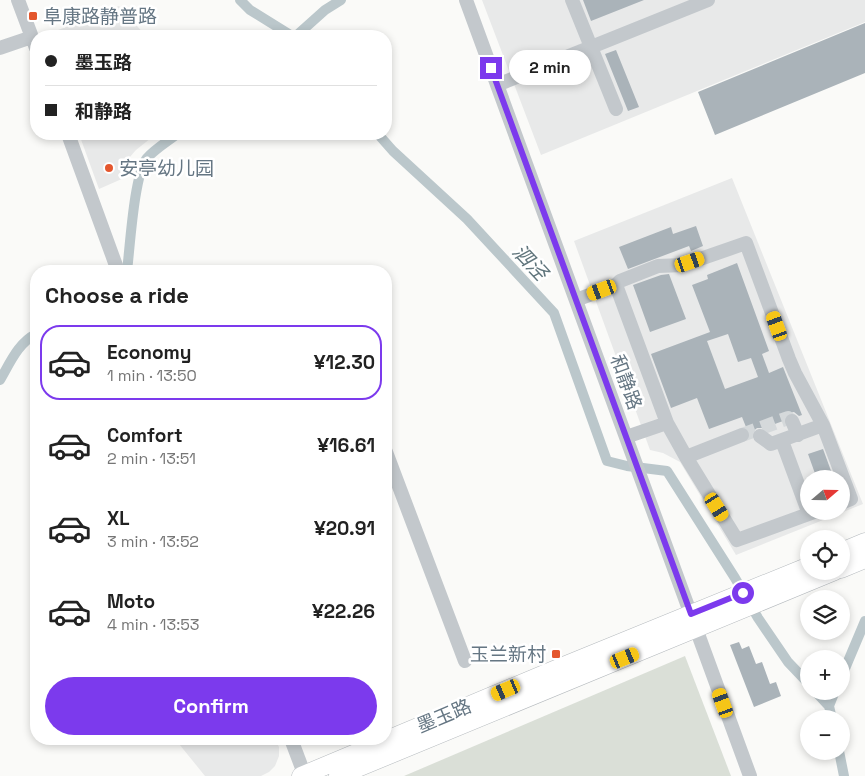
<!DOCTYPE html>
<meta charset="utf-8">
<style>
body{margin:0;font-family:"Space Grotesk","Noto Sans SC",sans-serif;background:#f6f6f6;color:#222;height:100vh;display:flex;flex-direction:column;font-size:19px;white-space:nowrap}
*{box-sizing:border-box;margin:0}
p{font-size:16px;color:#767676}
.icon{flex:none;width:28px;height:28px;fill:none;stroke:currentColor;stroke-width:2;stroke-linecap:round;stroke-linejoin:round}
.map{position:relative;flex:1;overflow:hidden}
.panel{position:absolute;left:30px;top:265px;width:362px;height:480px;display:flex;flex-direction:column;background:#fff;border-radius:20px;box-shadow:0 2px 8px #0003}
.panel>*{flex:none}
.top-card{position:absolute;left:30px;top:30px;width:362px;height:110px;border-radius:20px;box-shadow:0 2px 8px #0003;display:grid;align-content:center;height:110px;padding:0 15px;background:#fff}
.needle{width:32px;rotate:70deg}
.fabs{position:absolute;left:800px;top:470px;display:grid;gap:10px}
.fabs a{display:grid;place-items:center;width:50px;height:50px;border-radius:50%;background:#fff;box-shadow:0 2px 8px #0003;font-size:25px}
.end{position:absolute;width:22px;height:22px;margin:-11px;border:6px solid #7c3aed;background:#fff;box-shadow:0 0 0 2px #fff}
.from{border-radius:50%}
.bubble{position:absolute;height:35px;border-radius:18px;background:#fff;box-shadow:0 2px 8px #0003;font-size:16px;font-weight:600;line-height:35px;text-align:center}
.car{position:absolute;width:15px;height:30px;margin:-15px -8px;border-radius:6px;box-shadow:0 0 4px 1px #0007;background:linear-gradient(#f5c518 24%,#345 0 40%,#f5c518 0 76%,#345 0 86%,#f5c518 0)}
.top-card b{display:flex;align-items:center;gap:18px;height:48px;font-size:19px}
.top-card b+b{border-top:1px solid #e0e0e0}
.top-card i{width:12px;height:12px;background:#222}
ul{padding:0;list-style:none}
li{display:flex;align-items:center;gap:15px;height:75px;margin:0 10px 8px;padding:0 5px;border:2px solid transparent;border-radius:20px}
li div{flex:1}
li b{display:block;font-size:19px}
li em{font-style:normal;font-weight:600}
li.active{border-color:#7c3aed}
li>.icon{width:45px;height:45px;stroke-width:1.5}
h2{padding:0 15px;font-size:22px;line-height:60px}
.primary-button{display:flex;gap:10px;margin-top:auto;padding:10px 15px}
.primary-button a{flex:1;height:58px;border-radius:30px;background:#7c3aed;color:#fff;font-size:20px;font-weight:600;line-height:58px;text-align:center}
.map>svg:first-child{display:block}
.built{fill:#e8e9e9;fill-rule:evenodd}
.green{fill:#dadfd7}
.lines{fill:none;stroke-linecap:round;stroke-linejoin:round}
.canal{stroke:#bbc7cb;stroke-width:10}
.building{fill:#aab3b9;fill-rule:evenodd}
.minor-tunnel{stroke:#d5d9db;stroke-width:14;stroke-dasharray:14 7;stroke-linecap:butt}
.major-casing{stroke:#b5babe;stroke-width:19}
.minor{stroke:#c3c8cc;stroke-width:14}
.major{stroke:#fff;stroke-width:18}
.route{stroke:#7c3aed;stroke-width:6}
.poi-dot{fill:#e4572e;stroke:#fff;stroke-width:2}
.labels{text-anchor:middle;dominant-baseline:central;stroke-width:5;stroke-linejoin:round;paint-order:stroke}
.poi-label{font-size:19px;fill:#657683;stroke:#fff;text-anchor:start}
.street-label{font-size:19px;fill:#657683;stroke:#fff}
.water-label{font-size:20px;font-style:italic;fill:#60757c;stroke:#fff}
</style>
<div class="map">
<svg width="865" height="776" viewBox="0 0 865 776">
<rect width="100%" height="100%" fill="#fafaf8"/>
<path class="built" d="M482 0H865V22L541 155Z
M119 6 146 36H43Z
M79 134H156L136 150 129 158 124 178 99 189Z
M732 178 863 504 736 555 680 462 663 453 650 450 574 241ZM809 479H841V511H809Z
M175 739H275L279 747V756L275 766 269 772 261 776H205Z"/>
<path class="green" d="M685 656 731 776H404Z"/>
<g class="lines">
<path class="canal" d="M240 0 250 10 292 36
M296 36 325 10 341 0
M378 134 393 151 467 219 554 313 607 461 627 466 667 471 735 578 758 618 788 662 809 684
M127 271C130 248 134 174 147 158 155 149 168 141 177 134
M0 380C10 363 18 343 36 334
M841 678 865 621
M815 691 829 706
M832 719 829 706 835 691
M839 751 844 776"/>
</g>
<path class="building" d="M583 0H644L591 21Z
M865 23V73L715 135 698 92Z
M616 50 639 107 628 111 605 54Z
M696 226 703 246 691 251 689 246 628 269 619 247 671 227 673 234Z
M737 263 769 351 762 354 769 373 783 367 802 415 799 416 794 412 789 413 785 416 783 421 764 428H757L750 434 748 429 746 427 742 417 709 429 697 398 671 408 651 354 710 332 692 285 708 279 707 275ZM728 334 738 362 751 358 758 377 725 389 707 341Z
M669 274 686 319 650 332 633 285 661 275Z
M823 449 834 479H817L808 454Z
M739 642 742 649 749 646 756 664 762 662 770 684 776 682 781 696 754 707 730 645Z"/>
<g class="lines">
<path class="minor-tunnel" d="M742 435 788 418 792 421"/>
<g class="major-casing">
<path id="major" d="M841 552 865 542
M841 569 865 559
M301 776 561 667 809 566
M338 776 835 571"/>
</g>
<path class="minor" d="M18 0 36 48
M466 0 750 776
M572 0 616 109
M0 48 32 37
M497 85 708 0
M68 134 118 271
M616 285 667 423 686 457 737 540 817 511
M576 300 616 285 620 281 658 266 683 265 746 243 789 359 795 373 823 425 851 499 841 503
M792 421 798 435
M760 436 771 444 823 425
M626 437 667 423
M782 441 809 514
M386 452 465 661
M686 457 742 435
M291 739 305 776"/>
<use href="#major" class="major"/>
</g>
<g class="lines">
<path class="route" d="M491 68 691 614 743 593"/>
</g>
<g class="poi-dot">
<rect x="28" y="11" width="10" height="10" rx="2.5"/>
<circle cx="109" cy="168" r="5"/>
<rect x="551" y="649" width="10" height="10" rx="2.5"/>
</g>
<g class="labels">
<g class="poi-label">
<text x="43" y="16">阜康路静普路</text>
<text x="119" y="168">安亭幼儿园</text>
<text x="546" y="654" text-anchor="end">玉兰新村</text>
</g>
<g class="street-label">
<text transform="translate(626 382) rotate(70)">和静路</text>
<text transform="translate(444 716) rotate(-23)">墨玉路</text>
</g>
<g class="water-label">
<text transform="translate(530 262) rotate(47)">泗泾</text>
</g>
</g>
</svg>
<div class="fabs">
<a><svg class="needle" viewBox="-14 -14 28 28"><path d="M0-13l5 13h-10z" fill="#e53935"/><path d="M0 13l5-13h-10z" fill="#767676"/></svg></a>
<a><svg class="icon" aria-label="locate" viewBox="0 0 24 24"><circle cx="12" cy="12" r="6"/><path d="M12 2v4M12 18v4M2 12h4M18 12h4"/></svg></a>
<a><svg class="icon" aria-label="layers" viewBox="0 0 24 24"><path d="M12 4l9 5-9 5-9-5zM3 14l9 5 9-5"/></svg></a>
<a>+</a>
<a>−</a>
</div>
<i class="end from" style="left:743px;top:593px"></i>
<i class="end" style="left:491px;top:68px"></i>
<div class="bubble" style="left:509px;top:50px;width:82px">2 min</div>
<i class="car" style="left:690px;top:262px;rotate:71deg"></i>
<i class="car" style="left:602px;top:290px;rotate:250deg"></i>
<i class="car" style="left:777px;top:326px;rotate:340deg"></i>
<i class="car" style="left:717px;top:507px;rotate:148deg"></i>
<i class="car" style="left:625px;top:658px;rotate:68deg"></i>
<i class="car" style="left:506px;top:690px;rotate:247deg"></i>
<i class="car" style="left:723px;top:703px;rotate:340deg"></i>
<div class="top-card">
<b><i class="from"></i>墨玉路</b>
<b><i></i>和静路</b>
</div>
<section class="panel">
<h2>Choose a ride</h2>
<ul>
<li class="active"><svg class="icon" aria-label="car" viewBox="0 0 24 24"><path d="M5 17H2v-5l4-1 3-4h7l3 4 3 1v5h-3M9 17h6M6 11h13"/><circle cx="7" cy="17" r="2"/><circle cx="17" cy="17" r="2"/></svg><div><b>Economy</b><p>1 min · 13:50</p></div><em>¥12.30</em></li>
<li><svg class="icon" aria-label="car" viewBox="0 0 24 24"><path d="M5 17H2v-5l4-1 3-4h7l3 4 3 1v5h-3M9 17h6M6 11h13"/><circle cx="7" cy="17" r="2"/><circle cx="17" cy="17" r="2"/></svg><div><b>Comfort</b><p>2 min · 13:51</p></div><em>¥16.61</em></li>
<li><svg class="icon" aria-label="car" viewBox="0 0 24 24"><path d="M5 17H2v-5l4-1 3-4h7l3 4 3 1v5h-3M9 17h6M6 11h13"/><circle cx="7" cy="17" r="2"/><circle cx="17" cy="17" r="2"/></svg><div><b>XL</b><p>3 min · 13:52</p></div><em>¥20.91</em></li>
<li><svg class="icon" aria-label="car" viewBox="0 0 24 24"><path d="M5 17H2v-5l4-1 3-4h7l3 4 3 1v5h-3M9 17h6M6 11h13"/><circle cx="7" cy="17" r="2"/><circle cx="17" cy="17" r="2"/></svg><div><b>Moto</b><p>4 min · 13:53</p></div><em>¥22.26</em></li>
</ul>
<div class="primary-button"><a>Confirm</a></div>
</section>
</div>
